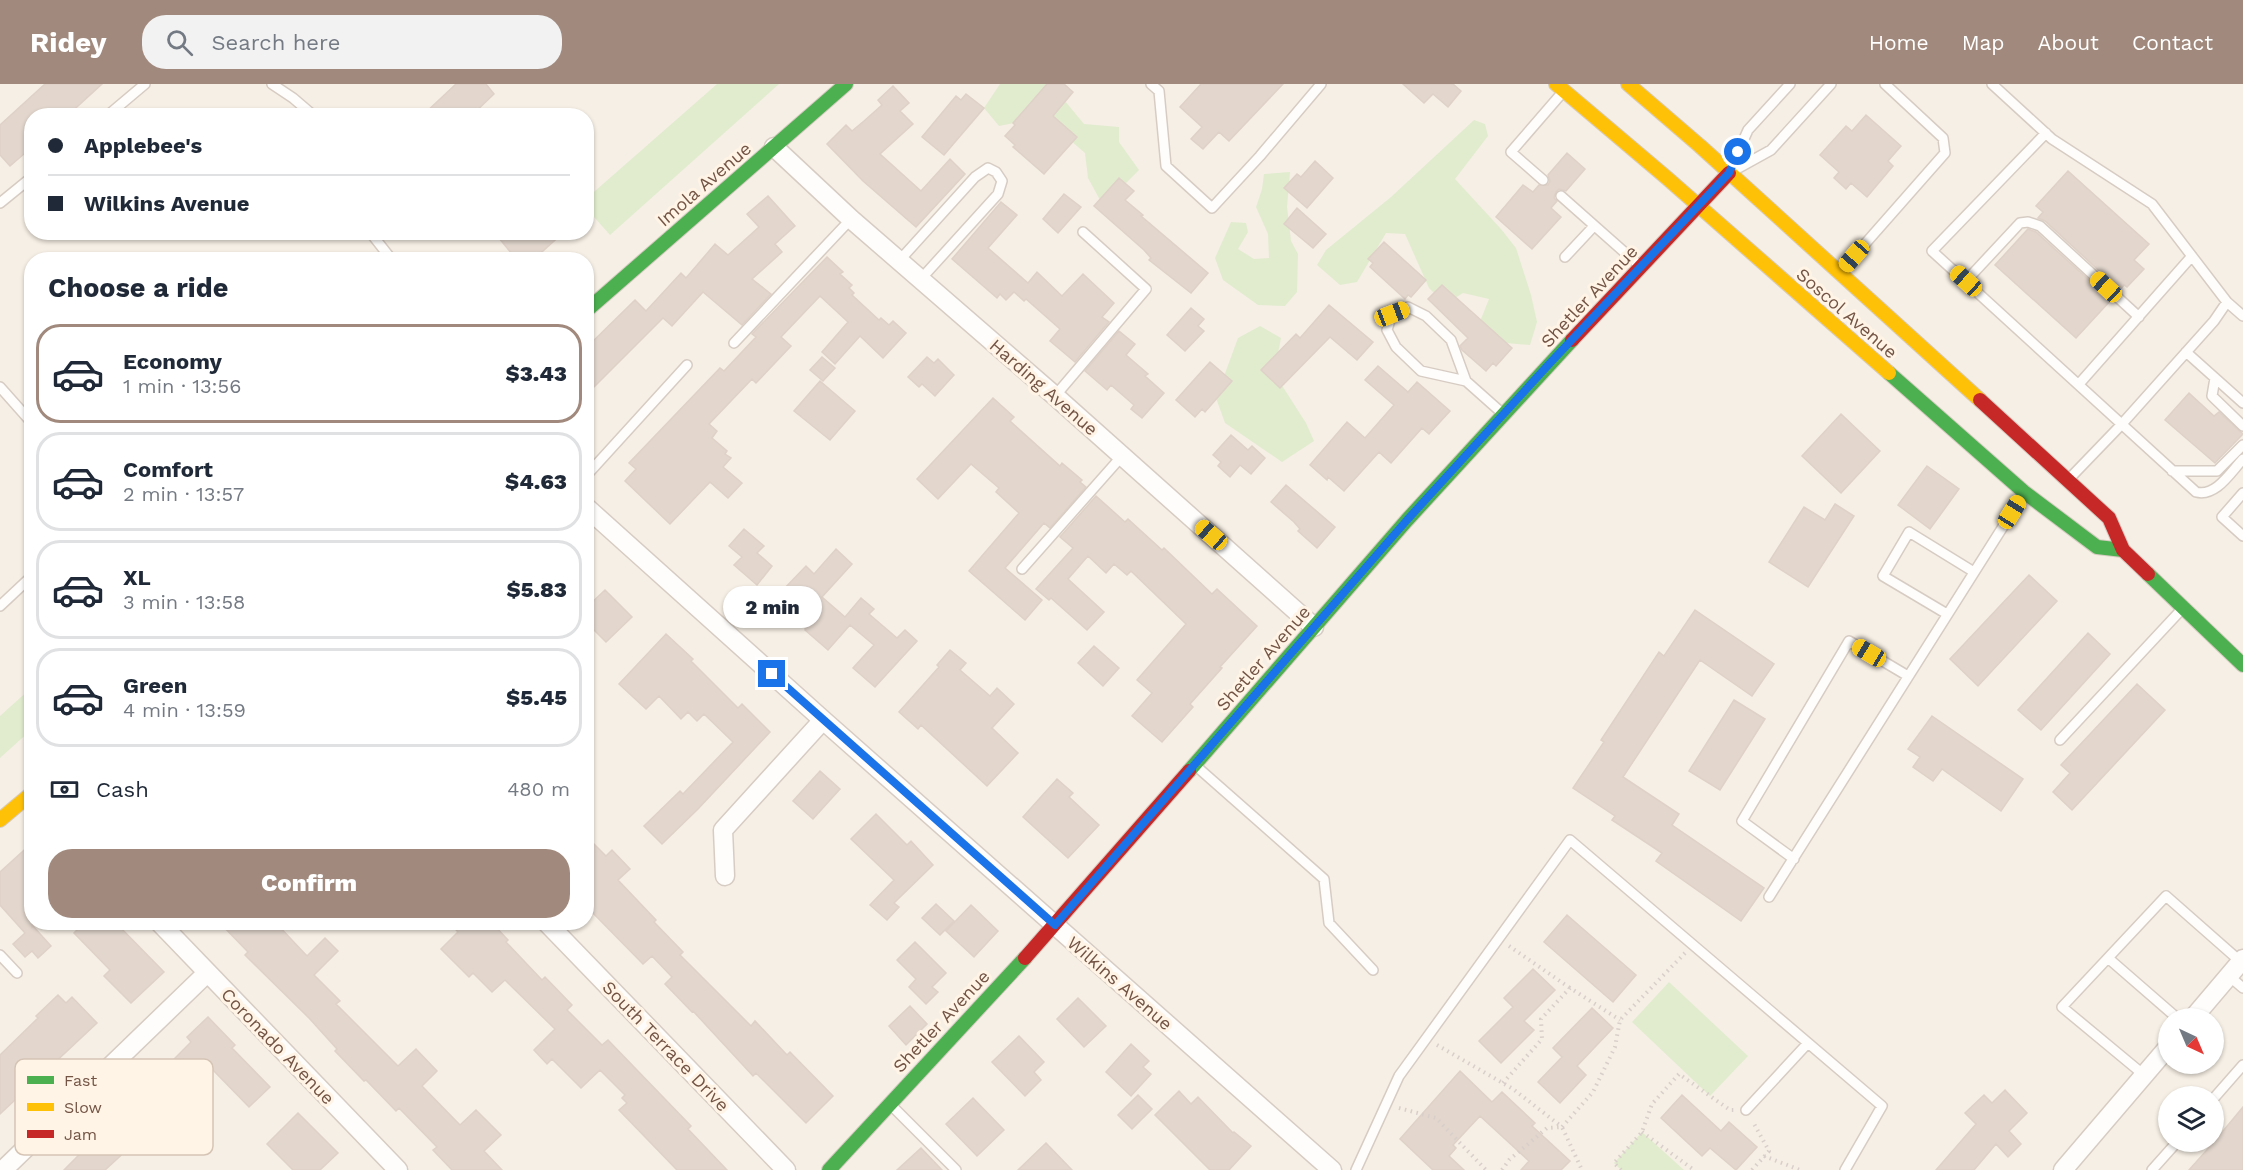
<!DOCTYPE html>
<meta charset="utf-8">
<style>
body{margin:0;font-family:"Work Sans",sans-serif;background:#f2f2f3;color:#1f2937;height:100vh;display:flex;flex-direction:column;font-size:22px;white-space:nowrap}
*{box-sizing:border-box;margin:0}
p{font-size:20px;color:#747a83}
.icon{flex:none;width:33px;height:33px;fill:none;stroke:currentColor;stroke-width:2;stroke-linecap:round;stroke-linejoin:round}
.map{position:relative;flex:1;overflow:hidden}
.drawer{position:absolute;left:24px;top:168px;width:570px;height:678px;display:flex;flex-direction:column;background:#fff;border-radius:24px;box-shadow:0 2px 4px #0004}
.drawer>*{flex:none}
.hud{position:absolute;left:24px;top:24px;width:570px;height:132px;border-radius:24px;box-shadow:0 2px 4px #0004;display:grid;align-content:center;height:132px;padding:0 24px;background:#fff}
.needle{width:39px;rotate:136deg}
.buttons{position:absolute;left:2158px;top:924px;display:grid;gap:12px}
.buttons a{display:grid;place-items:center;width:66px;height:66px;border-radius:50%;background:#fff;box-shadow:0 2px 4px #0004;font-size:30px}
.end{position:absolute;width:27px;height:27px;margin:-14px;border:8px solid #1a73e8;background:#fff;box-shadow:0 0 0 3px #fff}
.from{border-radius:50%}
.bubble{position:absolute;height:42px;border-radius:21px;background:#fff;box-shadow:0 2px 4px #0004;font-size:20px;font-weight:800;line-height:42px;text-align:center}
.car{position:absolute;width:18px;height:36px;margin:-18px -9px;border-radius:8px;box-shadow:0 0 4px 2px #0007;background:linear-gradient(#f5c518 24%,#345 0 40%,#f5c518 0 76%,#345 0 86%,#f5c518 0)}
.hud b{display:flex;align-items:center;gap:21px;height:57px;font-size:22px}
.hud b+b{border-top:2px solid #e0e1e3}
.hud i{width:15px;height:15px;background:#1f2937}
ul{padding:0;list-style:none}
li{display:flex;align-items:center;gap:18px;height:99px;margin:0 12px 9px;padding:0 12px;border:3px solid #e0e1e3;border-radius:24px}
li div{flex:1}
li b{display:block;font-size:22px}
li em{font-style:normal;font-weight:800}
li.on{border-color:#a18a7d}
li>.icon{width:54px;height:54px;stroke-width:1.5}
h2{padding:0 24px;font-size:27px;line-height:72px}
.pay{display:flex;align-items:center;gap:15px;height:66px;padding:0 24px;font-size:22px}
.pay p{margin-inline-start:auto}
.primary-button{display:flex;gap:12px;margin-top:auto;padding:12px 24px}
.primary-button a{flex:1;height:69px;border-radius:24px;background:#a18a7d;color:#fff;font-size:24px;font-weight:800;line-height:69px;text-align:center}
header{display:flex;align-items:center;gap:36px;box-sizing:border-box;height:84px;padding:0 30px;background:#a18a7d;color:#fff}
header strong{font-size:28px}
nav{display:flex;gap:33px;margin-inline-start:auto;font-size:21px}
.search{width:420px;height:54px;background:#f2f2f3;display:flex;align-items:center;gap:15px;box-sizing:border-box;padding:0 21px;border-radius:24px;color:#747a83;font-size:22px}
.map>svg:first-child{display:block}
.green{fill:#e1ecce}
.building{fill:#e2d6cd;stroke:#dfd1c7;stroke-width:1.5}
.lines{fill:none;stroke-linecap:round;stroke-linejoin:round}
.lane-casing{stroke:#d7ccc3;stroke-width:12}
.street-casing{stroke:#d7ccc3;stroke-width:21}
.fast-casing{stroke:#d6cbc1;stroke-width:16}
.slow-casing{stroke:#d6cbc1;stroke-width:16}
.jam-casing{stroke:#d6cbc1;stroke-width:16}
.path{stroke:#d9cfca;stroke-width:4;stroke-dasharray:1.5 4.5;stroke-linecap:butt}
.lane{stroke:#fefdfb;stroke-width:9}
.street{stroke:#fefdfb;stroke-width:18}
.fast{stroke:#4caf50;stroke-width:14}
.slow{stroke:#ffc107;stroke-width:14}
.jam{stroke:#c62828;stroke-width:14}
.route{stroke:#1a73e8;stroke-width:8}
.labels{text-anchor:middle;dominant-baseline:central;stroke-width:6;stroke-linejoin:round;paint-order:stroke}
.street-label{font-size:18px;fill:#735445;stroke:#fff4e5}
.key{fill:#fff4e5;stroke:#d5c4b5;stroke-width:1.5}
.key-label{font-size:16px;fill:#735445}
</style>
<header>
<strong>Ridey</strong>
<div class="search"><svg class="icon" aria-label="search" viewBox="0 0 24 24"><circle cx="10" cy="10" r="6"/><path d="M15 15l6 6"/></svg>Search here</div>
<nav><a>Home</a><a>Map</a><a>About</a><a>Contact</a></nav>
</header>
<div class="map">
<svg width="2243" height="1086" viewBox="0 0 2243 1086">
<rect width="100%" height="100%" fill="#f6efe5"/>
<path class="green" d="M717 0H779L610 151 587 125V114Z
M1000 0H1051L1084 40 1119 43V58L1139 86 1113 112 1100 116 1088 94 1085 69 1057 45 1030 36 999 42 984 24Z
M1474 36 1485 40 1488 52 1455 95 1501 145 1516 164 1531 211 1537 238 1530 261 1494 258 1477 245 1489 215 1463 209 1445 220 1429 204 1405 150 1386 149 1357 198 1340 201 1317 181 1326 166 1391 113Z
M1290 88 1287 123 1291 157 1298 170 1297 208 1285 222 1258 221 1223 196 1215 174 1231 138 1246 139 1248 148 1238 165 1254 175 1269 174 1268 150 1256 123 1262 105 1264 90Z
M1260 242 1281 254 1274 289 1306 339 1314 357 1282 378 1225 339 1216 314 1238 254Z
M31 604V646L0 674V632Z
M1669 898 1748 972 1710 1012 1632 938Z
M1642 1048 1684 1086H1621L1614 1079Z"/>
<path class="building" d="M45 0H102L67 32H32V63L10 82 0 71V41Z
M456 0H486L494 10 471 32H422Z
M1047 0H1064L1073 8 1053 32 1077 53 1044 90 1013 63 1015 61 1005 52 1015 41 1013 39Z
M1201 0H1283L1229 57 1219 48 1203 65 1191 55 1202 43 1180 23Z
M1403 0H1453L1461 7 1448 23 1433 10 1424 19Z
M893 2 909 19 900 27 913 40 880 70 921 107 950 75 965 90 916 143 863 97 827 60 846 41 852 47 864 37 882 21 878 16Z
M966 10 984 24 944 71 922 53 956 12 961 16Z
M1866 31 1901 62 1888 77 1893 82 1867 113 1851 99 1846 105 1834 94 1839 88 1820 71 1846 42 1852 47Z
M1567 69 1585 85 1566 107 1559 105 1556 108 1554 114 1557 117 1551 124 1561 133 1532 165 1496 133 1523 101 1533 108 1539 101H1548L1550 97 1548 91Z
M1315 77 1333 94 1307 124 1284 104 1297 90 1301 93Z
M2068 87 2149 160 2134 176 2144 185 2127 203 2124 201 2120 206 2045 137 2038 134 2043 128 2036 122Z
M1119 94 1134 107 1125 116 1143 131 1141 132 1208 189 1191 209 1149 176 1151 174 1144 166 1094 122Z
M1064 110 1081 123 1058 149 1043 135Z
M768 112 795 142 775 160 782 168 752 195 771 210 742 241 703 208 672 242 663 234 586 311V264L635 216 646 227 681 189 686 194 715 160 728 171 759 143 747 130Z
M1001 118 1017 131 988 164 1028 199 1037 188 1062 212 1083 190 1114 219 1102 233 1109 238 1075 278 1050 257 1060 245 1026 215 1024 217 1014 208 1006 216 1000 210 997 214 952 175Z
M1297 124 1326 150 1313 164 1284 140Z
M2028 145 2036 148 2111 216 2076 254 1995 181Z
M494 148H564L533 176H517Z
M1384 158 1426 196 1411 213 1408 211 1405 215 1370 183 1373 179 1368 175Z
M827 173 843 188 840 190 852 201 849 204 854 209 852 211 879 236 881 234 889 241 893 237 906 249 883 274 860 252 835 280 822 268 848 238 820 212 781 253 791 262 756 299 752 295 709 340 717 347 712 354 727 367 725 370 731 374 723 383 742 399 728 414 710 398 670 440 625 397 636 385 629 379 720 284 724 287 756 253 752 250Z
M1442 201 1512 264 1496 282 1493 279 1486 287 1462 266 1460 262 1468 254 1428 215Z
M1329 221 1373 258 1357 276 1330 253 1280 304 1261 286 1296 250 1300 254Z
M1191 224 1204 235 1198 242 1204 247 1185 267 1167 251Z
M1119 247 1135 260 1126 271 1148 290 1145 292 1164 309 1142 334 1131 325 1134 321 1111 301 1107 306 1085 287Z
M822 273 835 284 823 297 810 286Z
M927 273 934 279 938 275 954 291 935 312 922 300 919 303 908 293Z
M1210 278 1232 297 1205 328 1202 325 1195 333 1176 316Z
M1378 282 1408 308 1417 298 1450 327 1429 350 1422 344 1391 379 1379 368 1344 407 1328 393 1327 396 1310 381 1347 338 1365 354 1394 321 1365 296Z
M820 297 855 327 830 356 794 327Z
M2189 309 2214 332 2219 328 2243 350 2215 379 2165 336Z
M993 314 1014 333 1010 337 1060 382 1062 379 1082 396 1080 398 1086 403 1050 444 1044 439 1005 484 1042 516 1025 536 969 487 1019 429 996 408 999 404 971 380 938 415 917 395Z
M1841 330 1880 367 1841 409 1802 372Z
M1231 351 1248 366 1252 362 1265 374 1251 390 1240 381 1230 393 1218 382 1221 378 1213 371Z
M1927 382 1959 405 1930 445 1898 421Z
M1286 401 1335 443 1317 464 1298 447 1300 445 1294 438 1271 418Z
M1096 412 1125 438 1128 435 1162 466 1164 464 1212 510 1217 505 1257 542 1220 583 1222 584 1190 620 1193 623 1162 658 1132 632 1152 609 1137 596 1186 540 1131 487 1127 491 1114 480 1106 489 1088 472 1068 495 1104 528 1087 546 1051 514 1049 516 1036 505 1073 464 1060 453Z
M1835 420 1854 432 1808 503 1769 478 1804 423 1825 436Z
M744 445 764 462 757 469 772 482 757 501 734 481 742 473 729 462Z
M836 465 852 480 822 513 845 533 861 514 874 525 869 530 897 554 905 546 917 557 875 603 853 584 874 561 850 541 828 566 805 546 806 545 781 521 790 512 783 506 806 482 814 490Z
M2029 491 2057 517 1978 602 1950 575Z
M605 506 632 533 606 558 586 538V524Z
M1695 526 1774 580 1752 612 1700 576 1623 693 1679 730 1672 741 1764 804 1741 837 1656 777 1662 769 1612 736 1615 732 1573 704 1604 658 1601 656 1659 568 1664 572Z
M2088 549 2110 570 2041 646 2018 626Z
M666 550 693 575 691 577 738 624 742 620 770 648 698 725 662 760 644 742 680 707 683 710 733 658 704 630 697 637 688 628 681 635 659 612 646 625 619 600Z
M1094 562 1119 584 1103 602 1078 579Z
M950 566 966 579 960 586 990 612 997 604 1014 620 992 644 1018 669 987 702 921 641 918 645 899 628 939 583 937 581Z
M2137 600 2165 626 2072 726 2053 708 2070 689 2061 681Z
M1734 616 1765 635 1720 706 1689 687Z
M1932 632 2023 695 2001 727 1942 685 1933 697 1913 683 1920 673 1908 665Z
M820 687 840 705 813 735 793 717Z
M1057 695 1073 709 1069 713 1099 741 1068 774 1023 733Z
M876 730 907 761 911 757 933 781 894 819 899 823 887 836 870 821 894 796 851 755Z
M586 752 606 772 612 766 630 785 618 796 656 836 654 838 683 868 680 871 751 942 755 937 787 971 790 968 833 1012 806 1039 756 989 753 992 693 927 692 928 665 900 672 893 652 872 643 880 586 822Z
M32 759V843L33 842 51 862 38 874 32 867 25 873 13 860 25 849 0 821V788Z
M936 820 954 837 940 851 922 834Z
M971 821 998 847 974 873 946 847Z
M1567 831 1636 891 1613 918 1544 858Z
M85 838H115L164 888 131 919 104 892 110 886 74 849Z
M219 838H275L307 872 325 854 338 867 314 891 340 917 336 920 398 982 416 965 437 987 422 1002 460 1041 476 1026 501 1051 484 1067 502 1086H452L433 1066 437 1063 399 1024 396 1027 366 996 364 997 335 967 337 965 309 934 245 871 248 868Z
M449 838 492 839 508 856 506 858 542 896 545 893 572 921 567 926 602 961 608 956 691 1042 688 1045 727 1086H677L619 1026 627 1019 622 1014 625 1011 600 986 581 1004 552 975 547 980 534 966 555 945 505 896 492 908 473 889 469 893 441 865 458 848Z
M915 858 946 889 932 903 938 908 926 920 909 903 916 895 897 876Z
M1533 885 1555 906 1524 937 1534 946 1501 979 1479 957 1513 923 1504 914Z
M58 911 66 919 72 913 97 939 0 1030V971L38 934 36 932Z
M1078 914 1106 942 1084 963 1057 935Z
M910 922 927 940 906 961 889 942Z
M1592 924 1613 944 1577 982 1586 991 1560 1019 1538 998 1562 973 1553 964Z
M208 933 235 961 232 964 270 1003 249 1023 211 984 203 992 194 983 165 1011 175 1022 105 1086H64L191 958 187 953Z
M1019 952 1044 978 1034 988 1041 996 1025 1012 992 978Z
M1131 960 1149 977 1143 983 1151 990 1131 1012 1106 988Z
M1460 987 1492 1018 1502 1008 1535 1039 1532 1042 1570 1077 1561 1086H1521L1529 1077 1480 1032 1453 1061 1456 1064 1449 1072 1464 1086H1433L1400 1055Z
M2005 1006 2027 1029 2009 1047 2021 1060 2008 1073 1996 1060 1974 1086H1936L1976 1040 1965 1029 1984 1011 1992 1019Z
M1179 1007 1191 1020 1198 1013 1233 1049 1234 1048 1251 1062 1229 1086H1210L1155 1031Z
M1138 1011 1152 1025 1132 1045 1118 1031Z
M1682 1011 1721 1047 1729 1038 1757 1063 1736 1086 1710 1064 1702 1072 1661 1034Z
M973 1014 1004 1046 977 1072 946 1040Z
M2243 1023V1086H2189L2214 1058Z
M298 1029 338 1069 320 1086H293L267 1060Z
M1046 1059 1072 1086H1018Z
M921 1064 942 1086H897Z"/>
<g class="lines">
<g class="lane-casing">
<path id="lane" d="M272 0 293 14 314 32
M1151 0 1159 7 1166 82 1212 124 1260 72 1321 0
M1992 0 2052 55 2152 120 2227 218 2243 232
M107 32 145 0
M2046 49 1932 167 2196 408C2216 413 2230 389 2243 375
M1731 84 1748 46 1790 0
M1733 87 1771 66 1831 0
M1543 96 1511 68 1562 9
M1561 112 1640 182
M0 119 32 93
M370 148 392 176
M1565 173 1594 142
M899 177 975 93 988 84 996 88 1002 97 998 110 920 196
M1842 186 1945 69 1943 54 1885 0
M1966 197 2020 139 2028 138 2040 142 2139 233
M734 259 851 135
M2186 268 2243 319
M2215 294 2212 312 2243 342
M1466 297 1451 256 1426 232 1408 223 1392 230 1387 246 1396 263 1421 287 1466 297 1502 329
M2079 300 2192 172
M0 303 32 339
M1055 312 1146 205 1083 148
M2172 387H2217L2243 361
M586 392 687 281
M2069 395 2121 341 2214 237 2227 218
M2243 409 2222 433 2243 452
M1022 485 1122 372
M0 522 32 492
M1947 530 1883 492 1909 448 1974 488
M2060 656 2182 525
M1196 682 1324 795 1329 839 1373 886
M1794 775 1742 737 1849 557 1908 592
M1769 813 2023 411
M0 871 17 889
M2108 874 2177 934
M2229 892 2243 904
M2144 991 2062 923 2166 812 2241 878
M2214 1014 2243 981
M892 1022 956 1086
M1746 1026 1808 959
M1356 1086 1399 992 1570 756 1882 1022 1845 1086
M2152 1086 2177 1058"/>
</g>
<g class="street-casing">
<path id="street" d="M774 63 851 135 1055 312 1314 543
M586 423 823 636 1332 1086
M725 792 723 746 823 636
M159 838 398 1086
M546 838 786 1086
M2193 934 2243 875
M3 1086 207 889
M2063 1086 2169 962"/>
</g>
<g class="fast-casing">
<path id="fast" d="M586 227 846 0
M1889 289 2024 408 2097 463 2123 466
M2148 490 2243 581
M1189 687 1407 436 1572 256
M829 1086 1025 874"/>
</g>
<g class="slow-casing">
<path id="slow" d="M1556 0 1667 94 1889 289
M1628 0 1700 62 1980 316
M0 736 32 709"/>
</g>
<g class="jam-casing">
<path id="jam" d="M1572 256 1729 89
M1980 316 2109 434 2123 466 2148 490
M1025 874 1189 687"/>
</g>
<path class="path" d="M1509 862 1570 904
M1437 961 1513 1005 1562 1043 1593 1008 1615 963 1620 936 1685 869
M1503 999 1542 955 1541 935 1570 904 1620 936
M1399 1024 1436 1034 1486 1086
M1642 1048 1694 1086
M1764 1072 1800 1086
M1502 1086 1509 1076 1547 1044 1562 1043 1582 1086
M1621 1086 1614 1079 1642 1048 1652 1020 1679 990 1730 1026H1734
M1752 1086 1769 1067 1753 1038"/>
<use href="#lane" class="lane"/>
<use href="#street" class="street"/>
<use href="#fast" class="fast"/>
<use href="#slow" class="slow"/>
<use href="#jam" class="jam"/>
</g>
<g class="lines">
<path class="route" d="M772 590 1055 841 1407 436 1550 279 1729 89 1738 68"/>
</g>
<g class="labels">
<g class="street-label">
<text transform="translate(704 100) rotate(-41)">Imola Avenue</text>
<text transform="translate(1589 212) rotate(-47)">Shetler Avenue</text>
<text transform="translate(1847 229) rotate(41)">Soscol Avenue</text>
<text transform="translate(1044 303) rotate(41)">Harding Avenue</text>
<text transform="translate(1263 574) rotate(-49)">Shetler Avenue</text>
<text transform="translate(1120 899) rotate(41)">Wilkins Avenue</text>
<text transform="translate(941 937) rotate(-47)">Shetler Avenue</text>
<text transform="translate(278 962) rotate(46)">Coronado Avenue</text>
<text transform="translate(666 962) rotate(46)">South Terrace Drive</text>
</g>
</g>
<rect x="15" y="975" width="198" height="96" rx="9" class="key"/>
<rect x="27" y="992" width="27" height="8" fill="#4caf50"/>
<rect x="27" y="1019" width="27" height="8" fill="#ffc107"/>
<rect x="27" y="1046" width="27" height="8" fill="#c62828"/>
<g class="key-label">
<text x="64" y="1002">Fast</text>
<text x="64" y="1029">Slow</text>
<text x="64" y="1056">Jam</text>
</g>
</svg>
<div class="buttons">
<a><svg class="needle" viewBox="-14 -14 28 28"><path d="M0-13l5 13h-10z" fill="#e53935"/><path d="M0 13l5-13h-10z" fill="#747a83"/></svg></a>
<a><svg class="icon" aria-label="layers" viewBox="0 0 24 24"><path d="M12 4l9 5-9 5-9-5zM3 14l9 5 9-5"/></svg></a>
</div>
<i class="end from" style="left:1738px;top:68px"></i>
<i class="end" style="left:772px;top:590px"></i>
<div class="bubble" style="left:723px;top:502px;width:99px">2 min</div>
<i class="car" style="left:1854px;top:172px;rotate:221deg"></i>
<i class="car" style="left:1966px;top:197px;rotate:312deg"></i>
<i class="car" style="left:2106px;top:203px;rotate:313deg"></i>
<i class="car" style="left:1392px;top:230px;rotate:69deg"></i>
<i class="car" style="left:2012px;top:428px;rotate:32deg"></i>
<i class="car" style="left:1211px;top:451px;rotate:311deg"></i>
<i class="car" style="left:1869px;top:569px;rotate:301deg"></i>
<div class="hud">
<b><i class="from"></i>Applebee's</b>
<b><i></i>Wilkins Avenue</b>
</div>
<section class="drawer">
<h2>Choose a ride</h2>
<ul>
<li class="on"><svg class="icon" aria-label="car" viewBox="0 0 24 24"><path d="M5 17H2v-5l4-1 3-4h7l3 4 3 1v5h-3M9 17h6M6 11h13"/><circle cx="7" cy="17" r="2"/><circle cx="17" cy="17" r="2"/></svg><div><b>Economy</b><p>1 min · 13:56</p></div><em>$3.43</em></li>
<li><svg class="icon" aria-label="car" viewBox="0 0 24 24"><path d="M5 17H2v-5l4-1 3-4h7l3 4 3 1v5h-3M9 17h6M6 11h13"/><circle cx="7" cy="17" r="2"/><circle cx="17" cy="17" r="2"/></svg><div><b>Comfort</b><p>2 min · 13:57</p></div><em>$4.63</em></li>
<li><svg class="icon" aria-label="car" viewBox="0 0 24 24"><path d="M5 17H2v-5l4-1 3-4h7l3 4 3 1v5h-3M9 17h6M6 11h13"/><circle cx="7" cy="17" r="2"/><circle cx="17" cy="17" r="2"/></svg><div><b>XL</b><p>3 min · 13:58</p></div><em>$5.83</em></li>
<li><svg class="icon" aria-label="car" viewBox="0 0 24 24"><path d="M5 17H2v-5l4-1 3-4h7l3 4 3 1v5h-3M9 17h6M6 11h13"/><circle cx="7" cy="17" r="2"/><circle cx="17" cy="17" r="2"/></svg><div><b>Green</b><p>4 min · 13:59</p></div><em>$5.45</em></li>
</ul>
<div class="pay"><svg class="icon" aria-label="cash" viewBox="0 0 24 24"><path d="M3 7h18v10H3z"/><circle cx="12" cy="12" r="2"/></svg>Cash<p>480 m</p></div>
<div class="primary-button"><a>Confirm</a></div>
</section>
</div>
